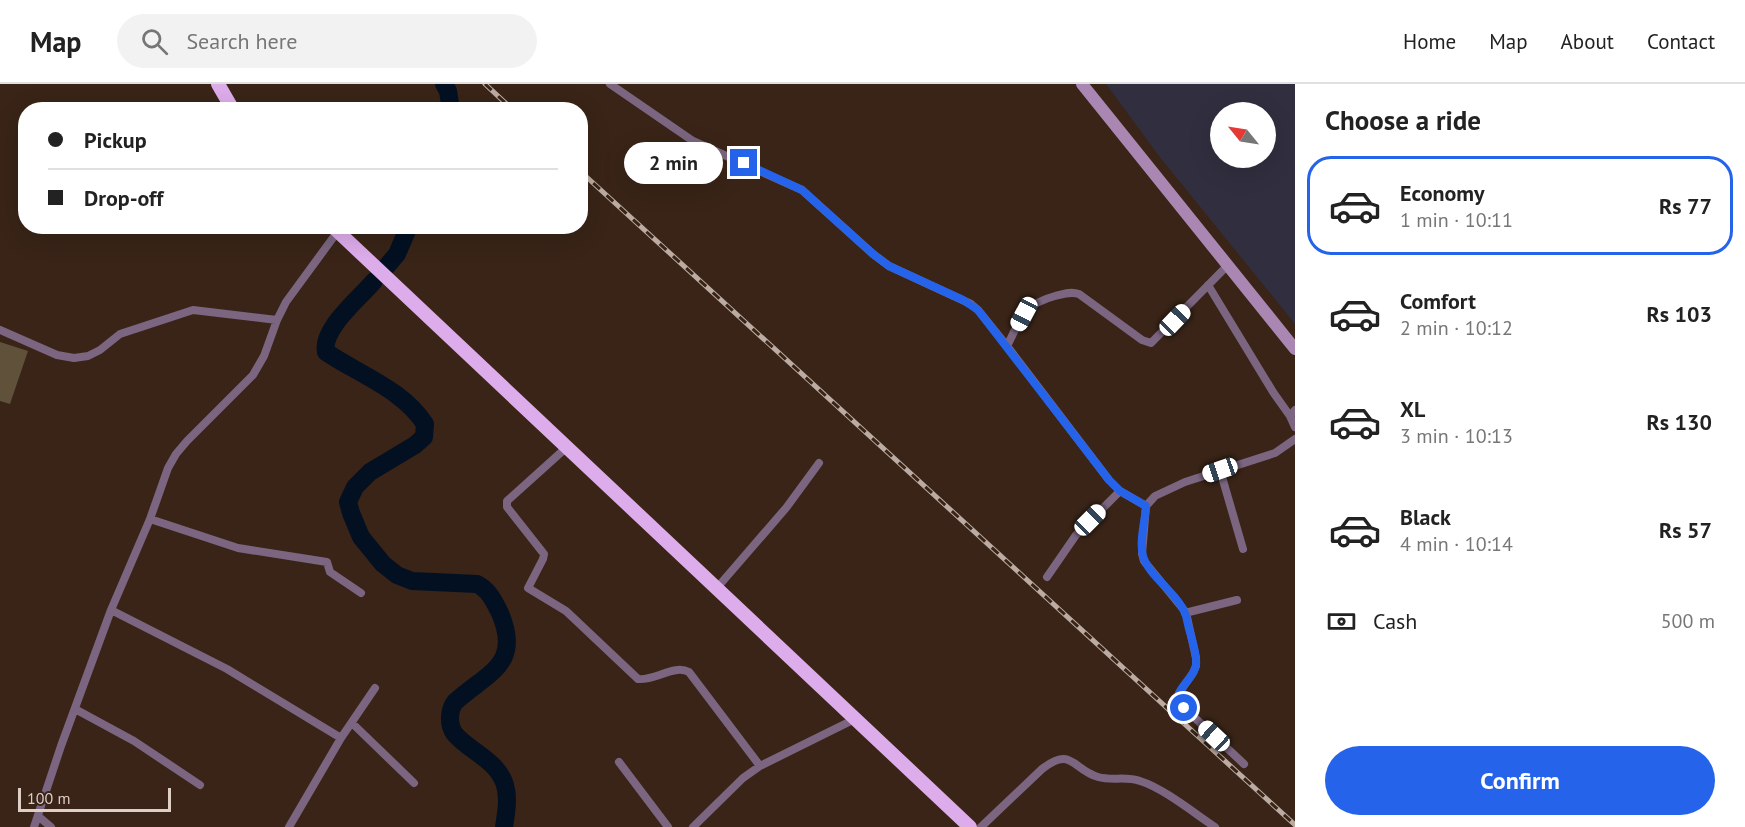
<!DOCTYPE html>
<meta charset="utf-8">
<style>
body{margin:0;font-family:"PT Sans",sans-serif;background:#f2f2f2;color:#222;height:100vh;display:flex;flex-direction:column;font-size:22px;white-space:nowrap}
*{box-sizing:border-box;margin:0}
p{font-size:20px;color:#767676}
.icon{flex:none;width:33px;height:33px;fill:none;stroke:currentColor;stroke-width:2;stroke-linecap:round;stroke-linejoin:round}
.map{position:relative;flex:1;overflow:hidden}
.sheet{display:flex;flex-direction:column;background:#fff;width:450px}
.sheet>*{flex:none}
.banner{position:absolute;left:18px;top:18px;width:570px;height:132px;border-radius:24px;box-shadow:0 6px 24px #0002;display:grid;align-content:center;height:132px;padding:0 30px;background:#fff}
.needle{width:39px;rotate:300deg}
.controls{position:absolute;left:1210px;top:18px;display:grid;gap:12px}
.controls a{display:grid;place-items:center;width:66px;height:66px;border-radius:50%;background:#fff;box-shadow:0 6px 24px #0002;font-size:30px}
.scale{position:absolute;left:18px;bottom:15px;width:153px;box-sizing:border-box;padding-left:6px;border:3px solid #ddcec6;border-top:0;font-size:16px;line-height:21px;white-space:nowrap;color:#ddcec6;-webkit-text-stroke:4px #392417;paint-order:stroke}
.end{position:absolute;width:27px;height:27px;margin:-14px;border:8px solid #2563eb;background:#fff;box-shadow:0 0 0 3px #fff}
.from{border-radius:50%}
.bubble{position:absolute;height:42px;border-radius:21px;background:#fff;box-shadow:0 6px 24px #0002;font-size:20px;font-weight:600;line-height:42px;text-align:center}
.car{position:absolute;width:18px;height:36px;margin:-18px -9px;border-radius:8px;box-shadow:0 0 4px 2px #0007;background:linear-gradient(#fff 24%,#345 0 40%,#fff 0 76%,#345 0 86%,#fff 0)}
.banner b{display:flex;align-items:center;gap:21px;height:57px;font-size:22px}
.banner b+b{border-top:2px solid #e0e0e0}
.banner i{width:15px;height:15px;background:#222}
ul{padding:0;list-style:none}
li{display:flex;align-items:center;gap:18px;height:99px;margin:0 12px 9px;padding:0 18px;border:3px solid transparent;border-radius:24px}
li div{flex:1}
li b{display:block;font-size:22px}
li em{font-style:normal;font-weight:600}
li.on{border-color:#2563eb}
li>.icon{width:54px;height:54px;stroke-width:1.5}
h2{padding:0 30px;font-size:27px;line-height:72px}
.pay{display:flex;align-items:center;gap:15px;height:66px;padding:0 30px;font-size:22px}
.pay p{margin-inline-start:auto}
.action{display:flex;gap:12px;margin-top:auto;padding:12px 30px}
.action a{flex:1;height:69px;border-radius:36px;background:#2563eb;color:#fff;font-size:24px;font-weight:600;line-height:69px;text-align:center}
header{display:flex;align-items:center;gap:36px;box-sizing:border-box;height:84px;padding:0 30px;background:#fff;border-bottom:2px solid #e0e0e0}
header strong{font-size:28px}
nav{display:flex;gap:33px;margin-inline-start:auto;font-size:21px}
.search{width:420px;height:54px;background:#f2f2f2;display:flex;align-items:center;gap:15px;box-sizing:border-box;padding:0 21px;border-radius:33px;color:#767676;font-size:22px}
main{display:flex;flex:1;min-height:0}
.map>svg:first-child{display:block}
.industrial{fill:#312f3f;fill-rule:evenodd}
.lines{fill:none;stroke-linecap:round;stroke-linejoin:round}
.river{stroke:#021022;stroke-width:18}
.building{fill:#60513b}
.minor{stroke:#7b6580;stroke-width:8}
.secondary{stroke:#a987b2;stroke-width:12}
.trunk{stroke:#ddacea;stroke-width:14}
.rail-casing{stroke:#bbaba2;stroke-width:5}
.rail{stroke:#392417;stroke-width:3;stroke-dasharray:9;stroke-linecap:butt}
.route{stroke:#2563eb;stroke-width:8}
</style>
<header>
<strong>Map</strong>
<div class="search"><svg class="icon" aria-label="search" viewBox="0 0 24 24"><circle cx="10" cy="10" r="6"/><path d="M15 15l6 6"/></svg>Search here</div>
<nav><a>Home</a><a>Map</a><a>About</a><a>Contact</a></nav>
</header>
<main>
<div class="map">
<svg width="1295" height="743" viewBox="0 0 1295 743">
<rect width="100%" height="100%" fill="#392417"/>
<path class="industrial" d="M1106 0H1295V240L1159 72ZM1221 28H1266V74H1221Z"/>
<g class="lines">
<path class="river" d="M444 0 448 7 451 26
M387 182 397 170 409 142
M374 197C359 215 321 245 326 268 360 291 402 305 425 340L424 353 415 361 370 388 355 403 348 418 351 429 361 453 383 480 397 491 412 497 477 500C489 506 494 517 500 529 522 581 488 588 455 618 449 626 448 640 454 649 468 667 497 675 505 701 509 714 506 730 504 743"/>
</g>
<path class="building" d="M0 258 28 267 10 320 0 317Z"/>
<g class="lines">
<path class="minor" d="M610 0 693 57 802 106 873 170 889 182 971 220 978 226 1007 262 1109 396 1120 407 1146 422
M1208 201 1273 308 1290 332
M0 246 57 271 74 274 88 272 100 266 120 250 193 226 277 236
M1007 262C1021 235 1022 221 1055 212 1063 210 1071 207 1079 210L1142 256 1151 259 1228 181
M1295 326 1290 332 1295 343
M567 363 507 417V423L544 470 543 475 528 504 566 527 638 595C655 597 674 580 689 588L760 682
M1220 386 1243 465
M150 435 238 464 327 478 330 488 361 509
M1047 493 1076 451 1120 407
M716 505 786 424 819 379
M111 526 227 585 341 654
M1185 529 1237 516
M75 625 134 657 200 701
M352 639 414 699
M619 678 668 743
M1244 680 1179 619V609L1193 589 1196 582V574L1187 533 1184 526 1144 477 1142 470 1146 422 1155 412 1185 398 1275 369 1295 355
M38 732 51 743
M34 743 61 662 111 526 150 435 168 384 176 370 187 357 253 291 264 272 277 236 286 218 338 147
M289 743 341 654 375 604
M693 743 743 694 760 682 855 635
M981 743 1042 685C1072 662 1072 685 1098 693 1112 697 1126 692 1140 697 1163 704 1194 729 1215 743"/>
<path class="secondary" d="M1082 0 1295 265"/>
<path class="trunk" d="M218 0 233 26
M332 142 970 743"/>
<g class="rail-casing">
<path id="rail" d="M485 0 513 26
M580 87 1295 741"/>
</g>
<use href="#rail" class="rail"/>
</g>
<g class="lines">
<path class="route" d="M744 79 802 106 873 170 889 182 963 216 978 226 1109 396 1120 407 1146 422C1145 438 1139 457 1143 472 1149 494 1183 512 1187 536 1189 548 1198 570 1196 581 1193 599 1168 606 1184 624"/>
</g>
</svg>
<div class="controls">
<a><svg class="needle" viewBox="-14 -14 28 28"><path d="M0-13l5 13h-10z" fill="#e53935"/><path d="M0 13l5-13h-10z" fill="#767676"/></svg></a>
</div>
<div class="scale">100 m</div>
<i class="end from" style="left:1184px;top:624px"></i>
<i class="end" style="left:744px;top:79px"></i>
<div class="bubble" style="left:624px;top:58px;width:99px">2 min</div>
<i class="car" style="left:1024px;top:230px;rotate:208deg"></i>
<i class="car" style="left:1175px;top:236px;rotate:44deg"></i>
<i class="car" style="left:1220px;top:386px;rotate:251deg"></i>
<i class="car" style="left:1090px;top:436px;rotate:45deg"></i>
<i class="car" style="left:1214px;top:652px;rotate:313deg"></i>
<div class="banner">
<b><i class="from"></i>Pickup</b>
<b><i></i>Drop-off</b>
</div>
</div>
<section class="sheet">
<h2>Choose a ride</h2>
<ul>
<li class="on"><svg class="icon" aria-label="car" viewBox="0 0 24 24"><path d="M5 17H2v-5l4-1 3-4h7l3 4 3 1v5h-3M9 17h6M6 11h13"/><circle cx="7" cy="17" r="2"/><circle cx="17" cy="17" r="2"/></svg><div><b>Economy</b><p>1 min · 10:11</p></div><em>Rs 77</em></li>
<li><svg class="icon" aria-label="car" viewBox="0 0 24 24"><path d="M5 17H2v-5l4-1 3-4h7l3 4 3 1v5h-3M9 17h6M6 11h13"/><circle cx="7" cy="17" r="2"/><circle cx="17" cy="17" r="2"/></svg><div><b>Comfort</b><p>2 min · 10:12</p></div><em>Rs 103</em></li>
<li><svg class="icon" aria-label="car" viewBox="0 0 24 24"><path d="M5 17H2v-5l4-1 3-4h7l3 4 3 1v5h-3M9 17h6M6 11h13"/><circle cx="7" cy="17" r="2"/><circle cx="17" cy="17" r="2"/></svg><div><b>XL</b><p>3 min · 10:13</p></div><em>Rs 130</em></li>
<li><svg class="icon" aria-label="car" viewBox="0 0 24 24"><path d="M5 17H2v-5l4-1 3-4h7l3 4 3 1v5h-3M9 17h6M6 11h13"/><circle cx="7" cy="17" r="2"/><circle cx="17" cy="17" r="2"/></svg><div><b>Black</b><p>4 min · 10:14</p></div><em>Rs 57</em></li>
</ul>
<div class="pay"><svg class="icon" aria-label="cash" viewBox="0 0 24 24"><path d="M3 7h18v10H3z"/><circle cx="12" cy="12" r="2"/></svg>Cash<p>500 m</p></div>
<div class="action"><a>Confirm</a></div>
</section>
</main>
